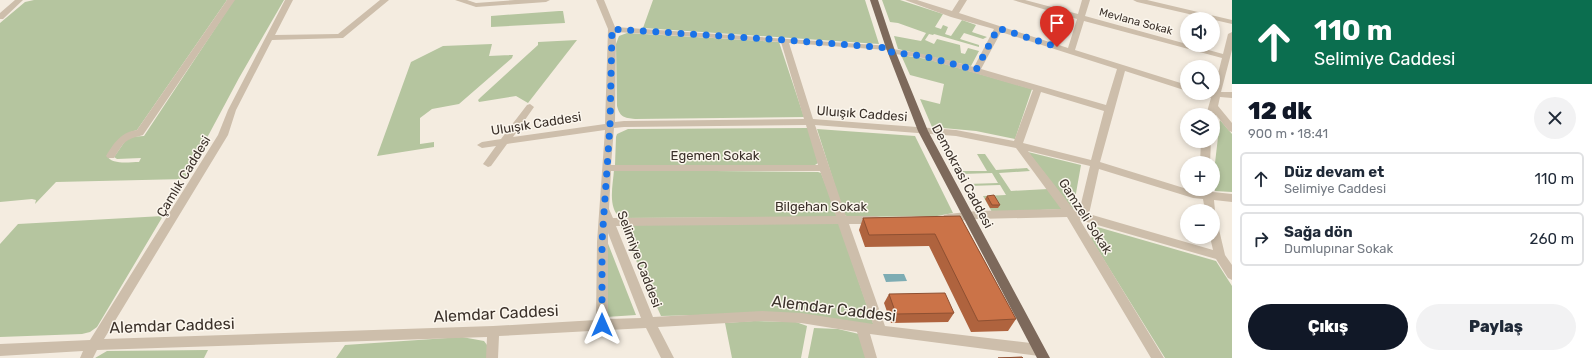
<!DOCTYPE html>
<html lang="tr">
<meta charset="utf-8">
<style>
:root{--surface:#fff;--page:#f2f2f3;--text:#1f2937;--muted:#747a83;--line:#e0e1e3;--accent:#111827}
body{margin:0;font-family:Rubik,sans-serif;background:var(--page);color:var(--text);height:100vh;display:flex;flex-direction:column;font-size:15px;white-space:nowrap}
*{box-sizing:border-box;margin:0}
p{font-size:13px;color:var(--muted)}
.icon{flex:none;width:22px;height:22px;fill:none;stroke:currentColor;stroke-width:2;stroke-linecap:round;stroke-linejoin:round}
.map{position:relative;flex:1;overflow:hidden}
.panel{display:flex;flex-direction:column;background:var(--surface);width:360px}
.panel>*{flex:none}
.top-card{background:#0b6e4f;color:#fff;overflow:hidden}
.buttons{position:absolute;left:1180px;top:12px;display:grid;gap:8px}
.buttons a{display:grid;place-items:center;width:40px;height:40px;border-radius:50%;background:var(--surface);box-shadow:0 2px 6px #0003;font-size:20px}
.pin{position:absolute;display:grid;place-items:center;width:34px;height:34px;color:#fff;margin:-41px -17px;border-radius:50% 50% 50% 0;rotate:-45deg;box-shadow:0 0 4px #0007}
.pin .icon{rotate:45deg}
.me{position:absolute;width:44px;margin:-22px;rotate:0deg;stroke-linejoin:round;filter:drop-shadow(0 0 3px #0008)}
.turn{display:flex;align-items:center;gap:14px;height:84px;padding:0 16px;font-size:18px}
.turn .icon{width:52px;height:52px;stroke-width:2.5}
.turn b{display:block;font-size:28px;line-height:34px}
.round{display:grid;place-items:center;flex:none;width:42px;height:42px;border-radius:21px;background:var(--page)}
.overview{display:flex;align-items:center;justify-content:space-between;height:68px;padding:0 16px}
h1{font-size:24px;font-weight:800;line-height:30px;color:var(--accent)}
.action{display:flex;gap:8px;margin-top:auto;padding:8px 16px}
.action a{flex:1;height:46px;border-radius:24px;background:var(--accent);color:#fff;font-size:16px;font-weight:800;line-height:46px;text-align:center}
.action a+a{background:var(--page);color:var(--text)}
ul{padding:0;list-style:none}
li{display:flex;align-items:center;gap:12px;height:54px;margin:0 8px 6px;padding:0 8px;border:2px solid var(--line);border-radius:6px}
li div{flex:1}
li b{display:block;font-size:15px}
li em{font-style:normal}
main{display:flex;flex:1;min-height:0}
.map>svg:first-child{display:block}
</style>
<main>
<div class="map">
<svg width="1232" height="358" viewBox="0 0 1232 358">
<rect width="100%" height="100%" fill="#f4ece0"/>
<path fill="#b5c59f" d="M34,0h193l-90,130c-15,4 -22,12 -30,26 5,9 22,6 32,6l2,-4 -24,1 -3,-2 14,-20 16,-1 90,-136h50l-45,78 -54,101 -129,3 -21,22 1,-4 -4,-1 -32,3v-179l25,-21z
M653,0h212l14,44 -236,-16z
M882,0h18l43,14 -8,13 6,2 2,-4 5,2 -3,7 6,2 11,-16 14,5 -4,7 15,5 -4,2 -19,-6 -4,6 19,6v2l-45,-13 -1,1 -4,-1 -4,6 9,4 3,-5 23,6 1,8 4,1 3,-6 11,3 -8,15 -73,-17 -4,-13 27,5 5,-8 -28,-10 -8,-1z
M559,11h4l2,12 -74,4v-11z
M627,33l152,9 25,75 -169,2c-11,-1 -15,-2 -18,-13l-1,-62 3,-8z
M577,40l-49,63 -12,-7 -37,6 -1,-2 3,-3 57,-52v-3z
M492,44l-3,12 21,-1h3l-1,3 -53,46 -27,5 -12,9v26l14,-2v5l-57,9 34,-94 32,-16z
M901,55l26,4 105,30 -17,50 -39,-8 -44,-4 -12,-28 20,5 4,-20 -34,-9z
M1220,120l12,14v58l-17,-1v-28z
M808,128l10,35 -3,2h-200l1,-28 1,-3 11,-5z
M817,129l98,7 38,77 -16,3 -89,1 -3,-2 -2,-4z
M1028,152l53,13 -8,45z
M977,154h8l11,16 31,-2 3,3 -31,2 12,18 37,-2 15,20 -71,3 -9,-16 23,-1 -6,-10 -32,1 -1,-2 31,-1 -6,-10 -31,1 -2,-3h28z
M614,170l204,2 3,1 17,44 -217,1c-14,-9 -8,-33 -7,-48z
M163,216l-66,111 -7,5 -8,2 -82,3v-93l18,-20z
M624,224h215l35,102 -99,-13 -114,3 -40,-89z
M1094,226l122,35 16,25v72h-67l-74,-119z
M607,241l29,74 -30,2z
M754,321l42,1 11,4 -6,32h-69l-7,-35z
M814,328l24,1 21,5 8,24h-59z
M462,337l22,4 3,4v13h-151l9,-13z
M208,350l-4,8h-109l12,-7z"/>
<path fill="#7dacb3" d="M883,274h21l3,7 -21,1z"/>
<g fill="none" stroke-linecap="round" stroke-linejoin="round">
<path fill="#cdbeab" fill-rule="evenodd" d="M15,0h8l-20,19h-3v-6z
M227,0h8l-92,135c-19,5 -18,6 -29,23h-6l-2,-2c8,-13 15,-24 31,-26z
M285,0h8l-18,35 63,-1 42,-34h9l-46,38 -71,2 -36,70 -8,25 -124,204 389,-13 103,-6 1,-78 8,-112 -98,14 -16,22 -3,1 -5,-3 13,-18 -14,2 -5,-3 5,-3 19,-3 26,-34 3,-1 4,3 -21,30 92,-13 3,-95 -12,-29h8l11,27 275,19h3v3l30,5 51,13 20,-38 -43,-12 -46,-17h12l35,11 7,-11h8l-8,13 109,35 9,-29 -64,-19h12l53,14 4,-14h8l-5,16 138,38 5,-20 4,-2v18l-11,42h11v6l-12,-1 -2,9 14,17v9l-3,-1 -13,-16 -3,2v-2h-7l5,-17 -11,-5h13l9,-35 -138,-37 -9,29 112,35v6l-62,-20 -25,91 87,27 15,2v-2h10l1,3 19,2v8l-18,-2 1,11 -2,3v-3h-8l-2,-12 -10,-1 -94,-29 -10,45 124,36 -3,-13h3v-17l4,1 8,34 7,10v15l-4,-2 -12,-19 -136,-39 84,138h-13l-84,-141 -90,2 -29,3 -4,-1 -1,-3 1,-3 4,-1 29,-3 84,-2 -45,-61 -60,-12 -141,-11 31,91h30l4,1 1,3 -1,3 -4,1h-27l36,102 154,18 4,2 2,4 -2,4 -4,2 -169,-22 7,24h-12l-8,-26 -56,-9 -39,-2 -104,6 16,31h-13l-15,-30 -147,8 -1,22h-12l1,-21 -390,13 -4,8h-13l3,-7 -83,5v-12l90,-4 128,-205 10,-25zM616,32l165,10 23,77 -180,2 -9,1zM1001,32l116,37 -11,36 -125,-36zM789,43l98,7 1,3 35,5 110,32 -19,51 -58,-11 -143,-11zM1041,92l63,19 -13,49 -68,-17zM806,125l12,40h-207l3,-37 10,-1zM1028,151l62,15 -11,46 -5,-2zM611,171h209l16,45 -223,2 -4,-9zM838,224l35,100 -72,-11 -39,-2 -109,6 -37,-91zM608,233l33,85 -33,1z
M455,0h12l9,3 39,-3h35l-4,2 -70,5z
M1133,0h14l85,20v4l-95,-22z
M1201,141h10l-1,22h-10z"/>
<path fill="#7d695b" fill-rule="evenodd" d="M870,0h8l16,48 34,83 122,227h-13l-119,-227 -32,-83z"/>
</g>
<path fill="#af633e" d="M987,196l13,9 -2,3h-8l-5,-9z
M960,216l56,103 -8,12 -37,1 -42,-86 -64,1 -6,-17 4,-12z
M889,294l65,19 -6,9 -57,1 -7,-20z"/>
<path fill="#cb7348" stroke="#8e5032" d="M994,195l6,10h-8l-5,-9z
M960,216l56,103 -38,2 -43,-87 -66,1 -6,-17z
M945,293l9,20 -58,1 -7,-20z
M1022,357l1,1h-25z"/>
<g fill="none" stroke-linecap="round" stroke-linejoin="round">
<path stroke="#1a73e8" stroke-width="7" stroke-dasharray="0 12.6" d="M602,325v-83l8,-117 2,-96 172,11 106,8 1,4 32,4 53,14 22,-42 59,19"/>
</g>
<g text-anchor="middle" stroke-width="3" stroke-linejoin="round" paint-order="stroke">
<g font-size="11" fill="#3b312a" stroke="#fbf6ed">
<text transform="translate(1136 21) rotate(15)" y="4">Mevlana Sokak</text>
</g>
<g font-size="13" fill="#3b312a" stroke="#fbf6ed">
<text transform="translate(862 113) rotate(4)" y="5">Uluışık Caddesi</text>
<text transform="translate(536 123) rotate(-9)" y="5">Uluışık Caddesi</text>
<text x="715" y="160">Egemen Sokak</text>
<text transform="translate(183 176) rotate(-59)" y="5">Çamlık Caddesi</text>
<text transform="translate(963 176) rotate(62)" y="5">Demokrasi Caddesi</text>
<text x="821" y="211">Bilgehan Sokak</text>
<text transform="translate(1086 216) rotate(57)" y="5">Gamzeli Sokak</text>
<text transform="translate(640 259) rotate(69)" y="5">Selimiye Caddesi</text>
</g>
<g font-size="16" fill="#3b312a" stroke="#fbf6ed">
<text transform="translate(834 308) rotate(7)" y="6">Alemdar Caddesi</text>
<text transform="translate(496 313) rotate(-3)" y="6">Alemdar Caddesi</text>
<text transform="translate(172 325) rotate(-2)" y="6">Alemdar Caddesi</text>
</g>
</g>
</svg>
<div class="buttons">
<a><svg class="icon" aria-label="sound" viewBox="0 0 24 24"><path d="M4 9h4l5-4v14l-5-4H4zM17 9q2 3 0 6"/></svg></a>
<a><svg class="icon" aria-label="search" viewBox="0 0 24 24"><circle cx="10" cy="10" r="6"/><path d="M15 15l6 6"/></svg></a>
<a><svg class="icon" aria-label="layers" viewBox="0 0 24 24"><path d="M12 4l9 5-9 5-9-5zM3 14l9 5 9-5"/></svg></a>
<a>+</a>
<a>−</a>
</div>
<div class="pin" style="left:1057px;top:47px;background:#d93025"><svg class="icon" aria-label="arrive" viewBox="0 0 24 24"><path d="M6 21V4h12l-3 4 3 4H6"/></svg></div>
<svg class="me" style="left:602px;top:325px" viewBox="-20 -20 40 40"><path d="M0-17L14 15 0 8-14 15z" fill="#1a73e8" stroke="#fff" stroke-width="4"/></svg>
</div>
<section class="panel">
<div class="top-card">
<div class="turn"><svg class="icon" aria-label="ahead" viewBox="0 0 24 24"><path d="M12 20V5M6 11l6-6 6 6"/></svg><div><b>110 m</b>Selimiye Caddesi</div></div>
</div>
<div class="overview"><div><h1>12 dk</h1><p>900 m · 18:41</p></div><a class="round"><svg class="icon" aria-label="close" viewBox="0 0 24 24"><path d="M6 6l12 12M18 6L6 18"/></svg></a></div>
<ul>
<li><svg class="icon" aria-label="ahead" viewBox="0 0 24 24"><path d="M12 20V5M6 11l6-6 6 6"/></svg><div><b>Düz devam et</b><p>Selimiye Caddesi</p></div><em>110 m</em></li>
<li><svg class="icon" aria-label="right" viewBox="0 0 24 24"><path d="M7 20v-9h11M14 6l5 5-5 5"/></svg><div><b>Sağa dön</b><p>Dumlupınar Sokak</p></div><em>260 m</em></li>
</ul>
<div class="action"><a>Çıkış</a><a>Paylaş</a></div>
</section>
</main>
